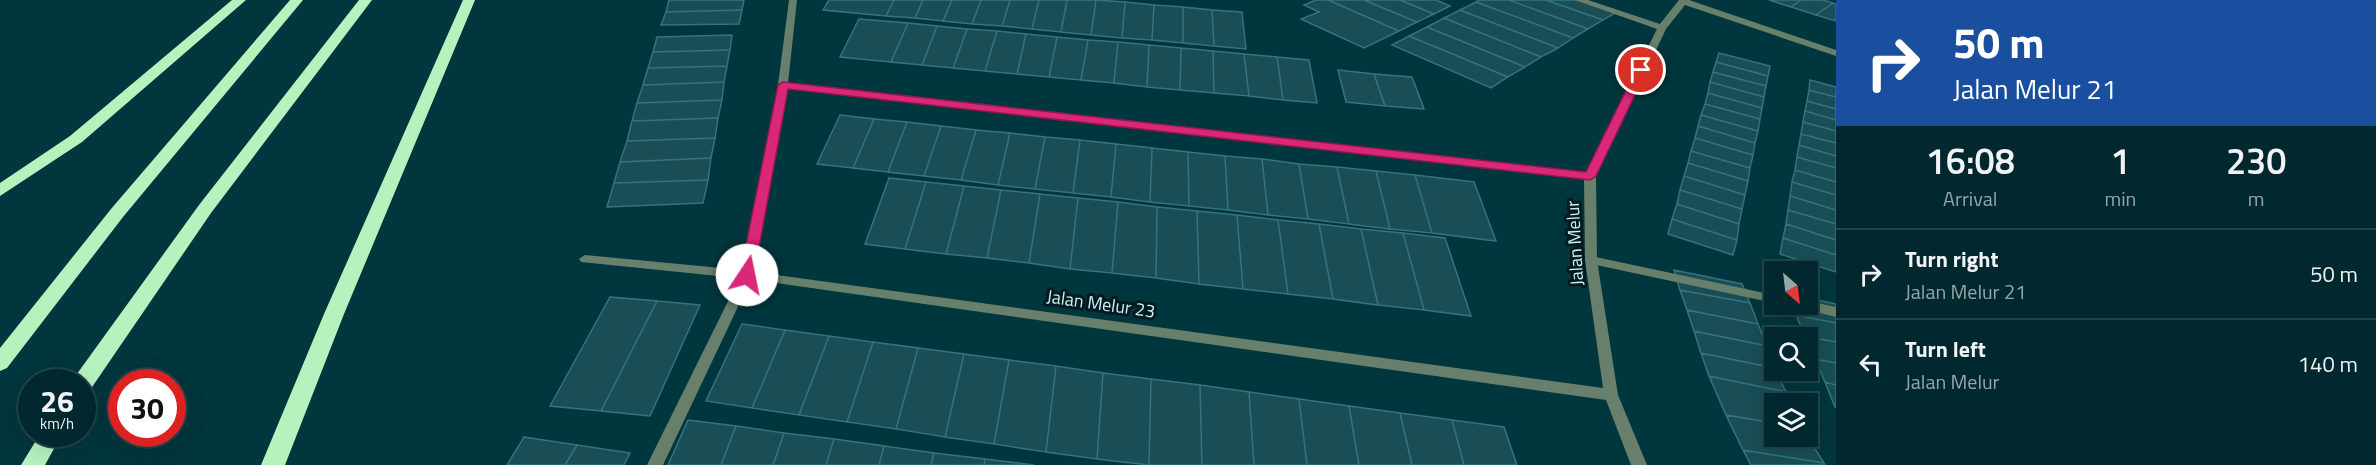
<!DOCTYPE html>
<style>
:root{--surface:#00282e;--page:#0a3036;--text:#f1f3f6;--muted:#95a6aa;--line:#22444a}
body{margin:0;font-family:"Titillium Web",sans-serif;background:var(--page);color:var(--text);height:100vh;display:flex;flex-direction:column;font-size:22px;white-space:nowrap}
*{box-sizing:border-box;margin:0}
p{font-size:20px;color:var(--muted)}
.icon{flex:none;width:33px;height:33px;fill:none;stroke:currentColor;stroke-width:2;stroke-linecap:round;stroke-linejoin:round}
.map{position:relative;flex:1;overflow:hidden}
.side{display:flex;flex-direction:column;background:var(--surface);width:540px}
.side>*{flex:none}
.top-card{background:#1a4fa0;color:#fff;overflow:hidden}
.needle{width:39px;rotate:152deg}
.tools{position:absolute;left:1764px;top:261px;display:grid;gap:12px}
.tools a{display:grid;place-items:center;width:54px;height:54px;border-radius:0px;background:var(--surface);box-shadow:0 6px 24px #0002,0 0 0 2px var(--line);font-size:30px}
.speed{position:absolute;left:18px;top:369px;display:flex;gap:12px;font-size:30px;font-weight:700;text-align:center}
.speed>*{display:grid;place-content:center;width:78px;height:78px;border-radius:50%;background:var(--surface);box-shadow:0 6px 24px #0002,0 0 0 2px var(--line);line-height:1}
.speed small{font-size:15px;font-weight:400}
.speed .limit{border:9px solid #d22;background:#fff;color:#111}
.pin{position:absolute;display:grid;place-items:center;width:51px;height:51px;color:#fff;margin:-26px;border:3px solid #fff;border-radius:50%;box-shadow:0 2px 6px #0007}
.me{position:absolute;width:66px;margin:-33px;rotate:11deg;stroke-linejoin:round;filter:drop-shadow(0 0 4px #0008)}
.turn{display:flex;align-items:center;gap:21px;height:126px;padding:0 18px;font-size:27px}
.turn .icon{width:78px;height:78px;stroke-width:2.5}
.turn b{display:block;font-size:42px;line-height:51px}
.eta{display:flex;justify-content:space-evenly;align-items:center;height:102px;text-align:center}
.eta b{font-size:36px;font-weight:600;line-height:42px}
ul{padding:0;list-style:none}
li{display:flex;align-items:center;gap:18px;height:90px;padding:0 18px;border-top:2px solid var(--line)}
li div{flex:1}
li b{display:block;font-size:22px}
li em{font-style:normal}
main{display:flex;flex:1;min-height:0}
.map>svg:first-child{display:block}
</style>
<main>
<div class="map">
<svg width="1836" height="465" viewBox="0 0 1836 465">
<rect width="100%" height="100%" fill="#00363d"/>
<path fill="#194e56" stroke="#33747e" stroke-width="1.5" d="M669,0h75l-2,10 -76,2z
M829,0h65l-8,16 -63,-6z
M894,0h29l-8,18 -29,-2z
M923,0h29l-9,21 -28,-3z
M952,0h29l-9,24 -29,-3z
M981,0h29l-8,26 -30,-2z
M1010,0h29l-7,29 -30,-3z
M1039,0h28l-6,32 -29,-3z
M1067,0h29l-5,35 -30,-3z
M1096,0l29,2 -3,36 -31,-3z
M1316,0h12l71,31 -35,17 -63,-29 18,-7 -15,-7z
M1328,0h36l53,22 -18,9z
M1364,0h36l34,14 -17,8z
M1400,0h36l14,6 -16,8z
M1479,0h30l79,29 -15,9 -97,-36z
M1509,0h37l57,20 -15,9z
M1546,0h37l34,12 -14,8z
M1769,0h32l-10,7z
M1801,0h22l10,3 -17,12 -25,-8z
M1125,2l29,3 -2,35 -30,-2z
M1476,2l97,36 -15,10 -98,-38z
M1833,3l3,1v17l-20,-6z
M1154,5l29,2v36l-31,-3z
M1183,7l29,3 2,36 -31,-3z
M742,10l-3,14 -78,1 5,-13z
M1212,10l30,2 4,37 -32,-3z
M1460,10l98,38 -17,9 -97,-39z
M1444,18l97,39 -16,10 -98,-40z
M859,19l49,4 -17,39 -51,-5z
M908,23l29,3 -15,39 -31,-3z
M937,26l30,3 -14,39 -31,-3z
M1427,27l98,40 -17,10 -99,-41z
M967,29l30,2 -12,40 -32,-3z
M997,31l29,3 -9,40 -32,-3z
M1026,34l31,3 -8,40 -32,-3z
M732,35l-2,15 -77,2 4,-15z
M1409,36l99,41 -17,11 -99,-43z
M1057,37l31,3 -7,40 -32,-3z
M1088,40l30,2 -4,41 -33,-3z
M1118,42l31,3 -2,42 -33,-4z
M1149,45l32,3 -1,42 -33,-3z
M1181,48l32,3 1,42 -34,-3z
M730,50l-3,16 -79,2 5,-16z
M1213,51l31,3 5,42 -35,-3z
M1719,53l51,13 -2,10 -52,-14z
M1244,54l33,3 6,43 -34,-4z
M1277,57l32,3 8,43 -34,-3z
M1716,62l52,14 -2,10 -53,-14z
M727,66l-3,16 -81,3 5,-17z
M1338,70l36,4 11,32 -39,-4z
M1713,72l53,14 -2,11 -54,-15z
M1374,74l38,3 12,32 -39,-3z
M1810,80l26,7v10l-27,-7z
M724,82l-2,18 -85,3 6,-18z
M1710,82l54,15 -2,11 -54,-15z
M1809,90l27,7v12l-29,-8z
M1708,93l54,15 -2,11 -55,-15z
M722,100l-4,18 -86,3 5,-18z
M1807,101l29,8v11l-31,-9z
M1705,104l55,15 -2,12 -57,-16z
M1805,111l31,9v11l-33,-9z
M840,115l34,4 -21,49 -36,-4z
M1701,115l57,16 -3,12 -57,-17z
M718,118l-3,20 -88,3 5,-20z
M874,119l33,3 -19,50 -35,-4z
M907,122l34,4 -17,50 -36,-4z
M1803,122l33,9v12l-35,-9z
M941,126l35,4 -15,50 -37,-4z
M1698,126l57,17 -2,12 -58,-17z
M976,130l34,3 -12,52 -37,-5z
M1010,133l35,4 -10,52 -37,-4z
M1801,134l35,9v13l-37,-11z
M1045,137l35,3 -7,53 -38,-4z
M715,138l-4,20 -91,4 7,-21z
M1695,138l58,17 -3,13 -59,-17z
M1080,140l36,4 -5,53 -38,-4z
M1116,144l36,4 -2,54 -39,-5z
M1799,145l37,11v12l-39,-11z
M1152,148l36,4 1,54 -39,-4z
M1691,151l59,17 -2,13 -60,-18z
M1188,152l37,4 3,54 -39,-4z
M1225,156l37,3 6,56 -40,-5z
M1797,157l39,11v14l-41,-12z
M711,158l-3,22 -94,3 6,-21z
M1262,159l37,5 9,55 -40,-4z
M1688,163l60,18 -3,14 -61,-19z
M1299,164l38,3 12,57 -41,-5z
M1337,167l39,4 14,58 -41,-5z
M1795,170l41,12v13l-44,-13z
M1376,171l39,4 17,58 -42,-4z
M1415,175l59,7 22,59 -64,-8z
M1684,176l61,19 -3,14 -62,-19z
M889,178l37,4 -21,67 -40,-5z
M708,180l-5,23 -96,4 7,-24z
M926,182l38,4 -18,68 -41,-5z
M1792,182l44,13v15l-46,-14z
M964,186l37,4 -14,68 -41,-4z
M1001,190l39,4 -11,69 -42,-5z
M1680,190l62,19 -3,15 -62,-20z
M1040,194l38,4 -8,71 -41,-6z
M1790,196l46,14v14l-48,-14z
M1078,198l40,4 -6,71 -42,-4z
M1118,202l39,5 -1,71 -44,-5z
M1677,204l62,20 -2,16 -65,-21z
M1157,207l40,4 2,73 -43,-6z
M1788,210l48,14v16l-50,-16z
M1197,211l40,4 6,74 -44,-5z
M1237,215l41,5 10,74 -45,-5z
M1672,219l65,21 -4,15 -65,-21z
M1278,220l41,4 14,75 -45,-5z
M1319,224l42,5 17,76 -45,-6z
M1786,224l50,16v15l-53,-17z
M1361,229l42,4 21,77 -46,-5z
M1403,233l42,5 26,78 -47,-6z
M1783,238l53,17v17l-56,-18z
M1674,270l68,14 8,19 -70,-13z
M1680,290l70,13 8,21 -71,-14z
M610,297l47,4 -56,110 -51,-5z
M1808,298l28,6v19l-40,-8 -5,-11h17z
M657,301l43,4 -50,111 -49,-5z
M1687,310l71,14 9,22 -73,-15z
M1796,315l40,8v19l-31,-6z
M742,324l43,6 -33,78 -46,-7z
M785,330l44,6 -30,79 -47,-7z
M1694,331l73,15 7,22 -73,-15z
M829,336l44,6 -26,80 -48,-7z
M1805,336l31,6v21l-21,-4z
M873,342l45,6 -22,81 -49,-7z
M918,348l46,6 -19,83 -49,-8z
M1701,353l73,15 12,24 -77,-16z
M964,354l45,6 -15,84 -49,-7z
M1815,359l21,4v22l-11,-3z
M1009,360l47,6 -10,86 -52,-8z
M1056,366l47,7 -6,86 -51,-7z
M1103,373l48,6 -2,86 -52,-6z
M1709,376l77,16 5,12h-17v19l-48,-8z
M1151,379l49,6 2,80h-53z
M1825,382l11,3v22h-1z
M1200,385l49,7 5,73h-52z
M1249,392l50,7 8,66h-53z
M1299,399l50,7 10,59h-52z
M1349,406l51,7 12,52h-53z
M1400,413l52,7 12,45h-52z
M1726,415l48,8v13h33l17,27 -81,-13z
M688,420l48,6 -15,39h-53z
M1452,420l52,7 13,38h-53z
M736,426l48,7 -11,32h-52z
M784,433l50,6 -8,26h-53z
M524,437l53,8 -12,20h-58z
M834,439l50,7 -5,19h-53z
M577,445l53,8 -6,12h-59z
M884,446l50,7 -3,12h-52z
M1743,450l81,13 1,2h-74z
M934,453l51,6 -1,6h-53z
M985,459l49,6h-50z"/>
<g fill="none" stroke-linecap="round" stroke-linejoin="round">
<path fill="#68806b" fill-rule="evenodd" d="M1591,256l183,39v8l-187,-40 -2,-3z
M747,271l6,4 -90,190h-16l94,-190z
M1808,301l28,6v10l-40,-10 -1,-3h13z"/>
<path fill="#68806b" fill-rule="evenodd" d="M789,0h8l-9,83 798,89 71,-143 -82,-29h13l72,24 19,-24h10l147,50v6l-151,-51 -19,24 -70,147 1,84 21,135 29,70h-16l-25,-65 -859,-121 -166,-17 -2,-3 6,-4 157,15 36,-185zM787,88l797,91 1,81 18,128 -849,-116z"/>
<path fill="#b6f2be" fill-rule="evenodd" d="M232,0h14l-164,142 -82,54v-13l70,-47z
M290,0h13l-180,217 -116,151 -7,3v-23l111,-139z
M359,0h13l-161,213 -121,177 -8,2v-10h-10l2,-4 125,-173z
M463,0h12l-131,314 -59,151h-24l63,-151z
M40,434h22l-17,31h-24z"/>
</g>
<path fill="#db2777" stroke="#8e194d" stroke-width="1.5" d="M1637,68l10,2 -51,106 -6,4 -802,-91 -34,186 -7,5 -7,-5 38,-190 5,-3 803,90z"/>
<g text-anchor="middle" stroke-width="6" stroke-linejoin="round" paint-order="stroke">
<g font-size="18" fill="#cfeff4" stroke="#011b1f">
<text transform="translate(1575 243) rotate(-93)" y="6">Jalan Melur</text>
<text transform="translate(1101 304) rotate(8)" y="6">Jalan Melur 23</text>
</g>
</g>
</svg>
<div class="tools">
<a><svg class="needle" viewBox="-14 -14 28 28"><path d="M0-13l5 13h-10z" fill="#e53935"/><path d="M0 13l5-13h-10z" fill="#95a6aa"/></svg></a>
<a><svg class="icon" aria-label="search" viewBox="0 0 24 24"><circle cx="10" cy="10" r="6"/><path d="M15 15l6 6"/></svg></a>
<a><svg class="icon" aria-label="layers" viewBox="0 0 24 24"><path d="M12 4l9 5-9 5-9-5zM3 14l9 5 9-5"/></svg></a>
</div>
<div class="speed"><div>26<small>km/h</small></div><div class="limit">30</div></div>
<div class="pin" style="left:1641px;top:70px;background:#d93025"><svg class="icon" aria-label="arrive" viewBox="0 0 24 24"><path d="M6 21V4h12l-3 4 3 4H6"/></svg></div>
<svg class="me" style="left:747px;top:275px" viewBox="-20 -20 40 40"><circle r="19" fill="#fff"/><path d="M0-13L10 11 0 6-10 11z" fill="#db2777"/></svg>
</div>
<section class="side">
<div class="top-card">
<div class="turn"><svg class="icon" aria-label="right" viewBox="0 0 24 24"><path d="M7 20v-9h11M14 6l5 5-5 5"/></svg><div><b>50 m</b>Jalan Melur 21</div></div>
</div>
<div class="eta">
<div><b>16:08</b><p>Arrival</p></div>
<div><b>1</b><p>min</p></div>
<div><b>230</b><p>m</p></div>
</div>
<ul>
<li><svg class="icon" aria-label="right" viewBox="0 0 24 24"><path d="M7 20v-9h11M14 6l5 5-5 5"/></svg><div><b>Turn right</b><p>Jalan Melur 21</p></div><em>50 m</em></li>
<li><svg class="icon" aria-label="left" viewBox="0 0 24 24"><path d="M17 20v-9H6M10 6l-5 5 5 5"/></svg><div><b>Turn left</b><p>Jalan Melur</p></div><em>140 m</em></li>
</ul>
</section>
</main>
